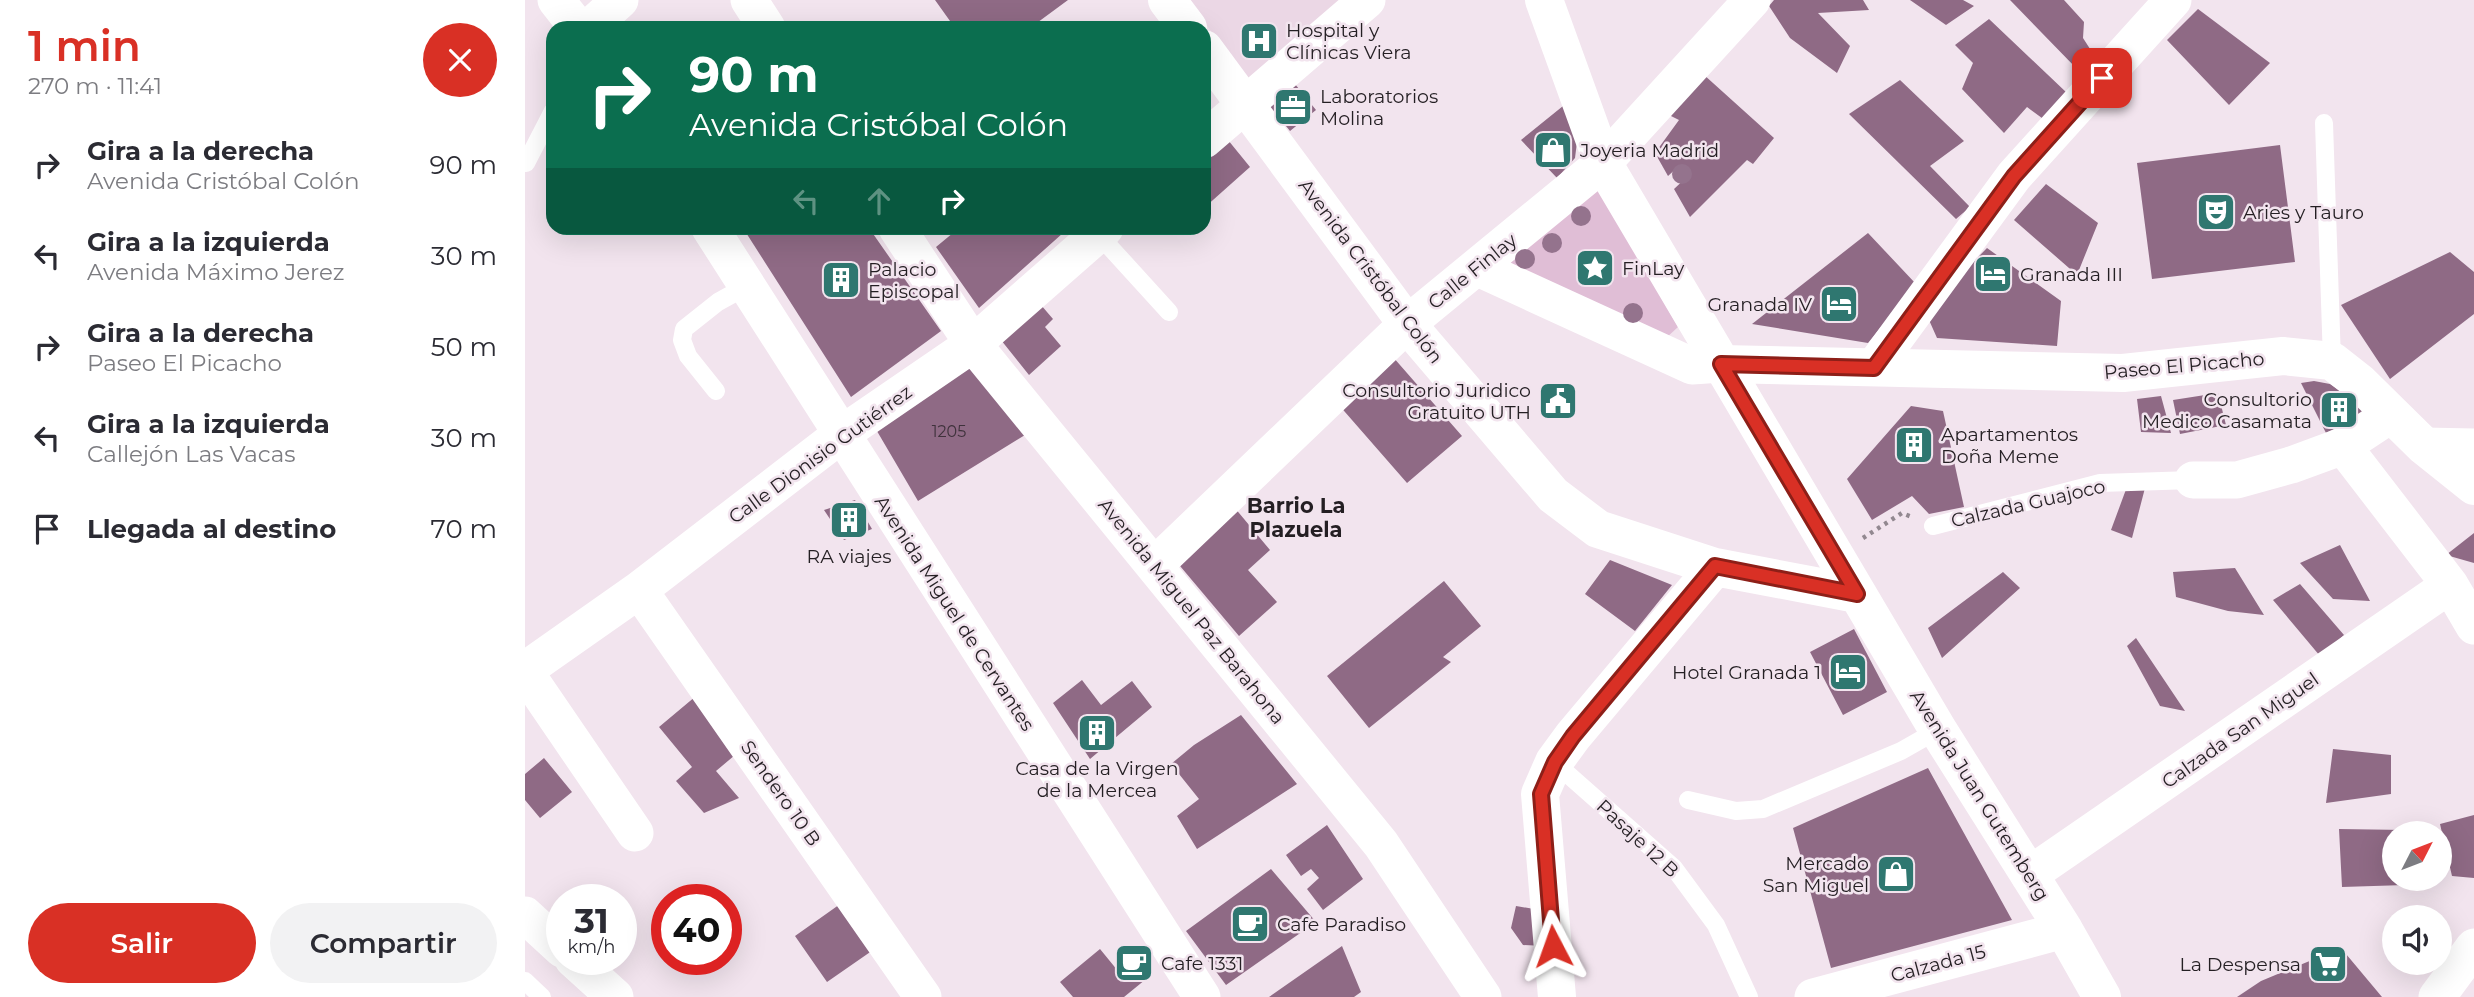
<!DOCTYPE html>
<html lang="es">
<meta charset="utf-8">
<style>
:root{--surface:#fff;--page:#f2f2f3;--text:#2b2b33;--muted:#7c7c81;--accent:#d93025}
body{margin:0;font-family:Montserrat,sans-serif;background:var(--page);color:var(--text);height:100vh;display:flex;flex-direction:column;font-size:26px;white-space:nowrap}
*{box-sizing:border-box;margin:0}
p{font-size:23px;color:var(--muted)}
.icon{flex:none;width:38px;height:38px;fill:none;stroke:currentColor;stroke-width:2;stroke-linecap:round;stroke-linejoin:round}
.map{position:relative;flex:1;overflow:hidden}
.details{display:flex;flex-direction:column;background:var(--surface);width:525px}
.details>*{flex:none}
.hud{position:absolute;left:21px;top:21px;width:665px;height:214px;border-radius:21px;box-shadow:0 7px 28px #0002;background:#0b6e4f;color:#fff;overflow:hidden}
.needle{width:46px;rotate:48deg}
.fabs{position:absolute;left:1857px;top:821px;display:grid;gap:14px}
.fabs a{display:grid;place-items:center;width:70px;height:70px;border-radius:50%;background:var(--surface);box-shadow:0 7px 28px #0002;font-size:35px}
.speed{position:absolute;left:21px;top:884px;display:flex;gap:14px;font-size:35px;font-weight:700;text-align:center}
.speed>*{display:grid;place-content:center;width:91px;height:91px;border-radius:50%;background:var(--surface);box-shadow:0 7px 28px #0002;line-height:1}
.speed small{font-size:18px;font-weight:400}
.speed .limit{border:10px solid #d22;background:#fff;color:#111}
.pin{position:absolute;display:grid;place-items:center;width:60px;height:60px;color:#fff;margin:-30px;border-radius:14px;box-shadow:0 4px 10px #0006}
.me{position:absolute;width:77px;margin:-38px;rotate:356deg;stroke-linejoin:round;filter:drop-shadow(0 0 5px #0008)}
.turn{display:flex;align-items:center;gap:24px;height:147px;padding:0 28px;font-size:32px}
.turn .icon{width:91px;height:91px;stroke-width:2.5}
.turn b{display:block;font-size:49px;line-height:60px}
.lanes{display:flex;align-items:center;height:66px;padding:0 28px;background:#0003;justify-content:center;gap:35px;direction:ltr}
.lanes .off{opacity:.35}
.round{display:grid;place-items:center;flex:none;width:74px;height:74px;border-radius:37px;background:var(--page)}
.summary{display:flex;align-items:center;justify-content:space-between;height:119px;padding:0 28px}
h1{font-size:42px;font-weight:600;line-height:52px;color:var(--accent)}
.button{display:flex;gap:14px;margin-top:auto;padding:14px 28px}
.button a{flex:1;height:80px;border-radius:42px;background:var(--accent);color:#fff;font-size:28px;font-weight:600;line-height:80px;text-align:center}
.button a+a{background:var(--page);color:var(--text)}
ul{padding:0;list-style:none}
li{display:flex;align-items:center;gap:21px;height:91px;padding:0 28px}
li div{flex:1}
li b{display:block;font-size:26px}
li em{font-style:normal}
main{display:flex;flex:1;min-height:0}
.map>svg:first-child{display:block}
</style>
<main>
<section class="details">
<div class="summary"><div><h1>1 min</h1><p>270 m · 11:41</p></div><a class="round" style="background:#d93025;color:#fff"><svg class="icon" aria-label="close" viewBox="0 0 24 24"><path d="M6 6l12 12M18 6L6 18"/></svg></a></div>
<ul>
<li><svg class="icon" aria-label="right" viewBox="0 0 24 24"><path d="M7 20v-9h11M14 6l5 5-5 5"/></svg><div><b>Gira a la derecha</b><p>Avenida Cristóbal Colón</p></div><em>90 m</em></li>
<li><svg class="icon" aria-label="left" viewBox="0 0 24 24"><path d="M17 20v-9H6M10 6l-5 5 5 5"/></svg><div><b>Gira a la izquierda</b><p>Avenida Máximo Jerez</p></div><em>30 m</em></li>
<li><svg class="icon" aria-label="right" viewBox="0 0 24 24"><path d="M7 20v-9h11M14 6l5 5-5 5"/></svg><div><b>Gira a la derecha</b><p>Paseo El Picacho</p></div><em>50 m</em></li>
<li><svg class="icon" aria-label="left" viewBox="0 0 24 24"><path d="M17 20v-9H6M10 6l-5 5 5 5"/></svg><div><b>Gira a la izquierda</b><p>Callejón Las Vacas</p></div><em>30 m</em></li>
<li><svg class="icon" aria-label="arrive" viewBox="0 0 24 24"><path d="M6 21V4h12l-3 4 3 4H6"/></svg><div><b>Llegada al destino</b></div><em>70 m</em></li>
</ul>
<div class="button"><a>Salir</a><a>Compartir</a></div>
</section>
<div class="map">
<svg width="1949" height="997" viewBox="0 0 1949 997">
<rect width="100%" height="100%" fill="#f2e4ee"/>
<path fill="#ebd7e5" d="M663,0h162l-101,83z"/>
<path fill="#e0bed6" d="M1072,185l81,142 -13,12 -163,-75z"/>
<path fill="#8f6a85" d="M410,0h133l-38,28h-75z
M1249,0h89l6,10 -51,3 32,33 -13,27 -47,-35 -21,-32z
M1385,0h53l11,6 -28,19z
M1485,0h54l20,22 -1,16 9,14 -15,17z
M1673,9l72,54 -41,42 -62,-65z
M1464,19l78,74 -21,28 -19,-14 -23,26 -42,-44 11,-26 -18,-18z
M1178,74l71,64 -21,26 -6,-4 -57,57 -16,-28 15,-14 -9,-10 -12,11 -13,-23 24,-33 -10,-5z
M1375,80l64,61 -34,25 40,41 -14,12 -107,-105z
M770,84l21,26 -26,21 -21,-26z
M1038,106l14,36 -2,16 -18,20 -36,-38z
M703,140l22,27 -46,41v-62z
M1755,145l15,117 -143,17 -15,-116z
M1521,184l52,39 -21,52 -63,-55z
M218,228h126l72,103 -90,66z
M434,228h99l5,5 -84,75 -43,-61z
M1343,233l48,51 -48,59 -116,-19z
M1462,248l74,53 -4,45 -120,-8 -12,-27z
M1925,252l24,20v42l-84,65 -49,-74z
M516,305l12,14 -8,8 16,19 -32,29 -28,-35z
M868,357l69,79 -55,47 -69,-79z
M445,364l55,71 -107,66 -44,-75z
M1789,381l16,3 32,22 4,7 -40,20 -25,-50z
M1693,393l8,32 -46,9 -7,-34z
M1636,396l10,37 -30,-1 -4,-33z
M1386,406l32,5 21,96 -35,7 -17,-18 -40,24 -25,-41z
M1603,484l17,4 -13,50 -21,-8z
M330,500l17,29 -28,11 -20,-30z
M709,507l36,43 -22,20 29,32 -38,34 -64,-76z
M1949,533v30l-28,-8z
M1815,545l30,56 -37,-2 -33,-36z
M1085,560l62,25 -37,46 -50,-37z
M1710,568l29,47 -36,-4 -52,-14 -3,-25z
M1478,572l17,16 -78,70 -14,-30z
M919,581l37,45 -38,31 8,5 -82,66 -42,-52z
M1775,584l44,51 -24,21 -47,-56z
M1329,629l33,63 -44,23 -33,-63z
M1611,638l49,73 -25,-5 -33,-60z
M557,680l19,25 31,-24 20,26 -62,52 -37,-56z
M171,696l45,54 -25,21 23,27 -35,15 -28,-32 16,-14 -33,-40z
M716,715l56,69 -100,65 -20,-33 22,-17 -28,-35 23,-19z
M1808,749l58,6v39l-65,9z
M19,758l28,34 -32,26 -15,-18v-26z
M1403,768l84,152 -181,48 -38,-140z
M1949,815v63l-22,-2 -12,-52z
M802,825l36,54 -40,31 -16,-21 12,-11 -8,-9 -10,7 -15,-21z
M1814,829l66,1v3h-11v45h11v7l-63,2z
M746,869l45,53 -90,63 -40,-54z
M318,902l33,46 -49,34 -32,-46z
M991,906l24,4 5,36 -22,-1 -12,-17z
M817,946l19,46 -7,5h-85z
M1816,948l41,49h-145l24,-16z
M575,949l18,22 18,-15 15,19 -27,22h-51l-13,-15z"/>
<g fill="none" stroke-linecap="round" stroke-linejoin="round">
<path stroke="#928890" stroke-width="4.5" stroke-dasharray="3.5 5" stroke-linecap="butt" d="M1338,538l39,-25 10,4"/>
<path stroke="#fff" stroke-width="18" d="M1799,123l8,238
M1,163l27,-52
M573,234l71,78
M191,391l-28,-35 -6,-16 2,-11 34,-27 29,-16
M1408,526l167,-43 93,-3
M1029,762l120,106 42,57 33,72
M1163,800l48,11 27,-2 138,-58 37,-21
M0,981l17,16"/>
<path stroke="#fff" stroke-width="37" d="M31,0l22,28
M224,0l18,28
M64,28l31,-28
M679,140l163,-140
M185,228l492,769
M372,228l76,116 408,500 102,153
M953,268l214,98 29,-2
M1349,367l140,-191 159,-176
M1818,446l107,139 24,41
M1899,446l50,1
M1668,480h44l54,-15 52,-19 47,-31
M630,565l252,-241 196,-161 149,-163
M114,590l284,407
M0,670l114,-80 204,-157 130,-89 132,-116
M0,672l110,161
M1504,875l421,-290
M0,915l37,34
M48,959l42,38
M1288,997l251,-67
M1912,997l37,-50"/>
<path stroke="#fff" stroke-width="38" d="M642,0l21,28
M1019,0l59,163 335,567 126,200 38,67
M679,49l203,275 146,171 45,34 117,38 142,27
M1196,364l402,9 160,-17 49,5 28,22 64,63 50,40
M1032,997l-17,-203 14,-32 19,-26 142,-169"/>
</g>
<g fill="#94738d">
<circle cx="1157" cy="174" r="10"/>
<circle cx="1056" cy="216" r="10"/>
<circle cx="1027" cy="243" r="10"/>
<circle cx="1000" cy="259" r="10"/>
<circle cx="1108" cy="313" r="10"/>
</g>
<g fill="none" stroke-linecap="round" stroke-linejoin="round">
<g stroke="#8d1f18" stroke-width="18">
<path id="route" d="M1028,946l-12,-152 14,-32 18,-26 142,-170 142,28 -136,-230 153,4 140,-192 88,-98"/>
</g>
<use href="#route" stroke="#d93025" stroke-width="12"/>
</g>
<defs>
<g id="hospital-square" transform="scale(2.0125)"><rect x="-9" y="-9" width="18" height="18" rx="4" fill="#2f7770" stroke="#f2e4ee"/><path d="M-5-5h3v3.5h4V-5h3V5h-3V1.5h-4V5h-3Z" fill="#fff"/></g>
<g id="office-square" transform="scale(2.0125)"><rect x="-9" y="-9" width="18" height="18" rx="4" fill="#2f7770" stroke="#f2e4ee"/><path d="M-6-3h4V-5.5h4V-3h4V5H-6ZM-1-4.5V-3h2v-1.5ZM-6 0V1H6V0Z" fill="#fff"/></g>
<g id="shop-square" transform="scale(2.0125)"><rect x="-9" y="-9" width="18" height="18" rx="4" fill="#2f7770" stroke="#f2e4ee"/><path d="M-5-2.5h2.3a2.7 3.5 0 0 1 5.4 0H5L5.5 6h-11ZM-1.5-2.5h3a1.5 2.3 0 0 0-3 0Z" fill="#fff"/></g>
<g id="theatre-square" transform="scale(2.0125)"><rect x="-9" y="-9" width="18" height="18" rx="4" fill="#2f7770" stroke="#f2e4ee"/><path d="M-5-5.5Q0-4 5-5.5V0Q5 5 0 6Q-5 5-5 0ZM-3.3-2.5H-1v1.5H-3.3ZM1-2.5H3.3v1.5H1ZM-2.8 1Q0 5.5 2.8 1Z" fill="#fff"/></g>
<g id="sight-square" transform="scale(2.0125)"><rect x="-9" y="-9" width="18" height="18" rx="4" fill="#2f7770" stroke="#f2e4ee"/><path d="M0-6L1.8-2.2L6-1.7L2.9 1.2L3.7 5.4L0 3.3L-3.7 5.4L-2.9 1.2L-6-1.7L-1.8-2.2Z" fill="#fff"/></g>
<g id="hotel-square" transform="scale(2.0125)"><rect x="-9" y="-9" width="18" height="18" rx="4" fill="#2f7770" stroke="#f2e4ee"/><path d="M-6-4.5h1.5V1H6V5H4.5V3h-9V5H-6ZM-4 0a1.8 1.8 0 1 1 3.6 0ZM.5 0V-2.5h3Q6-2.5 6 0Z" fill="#fff"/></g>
<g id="building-square" transform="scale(2.0125)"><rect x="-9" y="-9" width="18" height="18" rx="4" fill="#2f7770" stroke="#f2e4ee"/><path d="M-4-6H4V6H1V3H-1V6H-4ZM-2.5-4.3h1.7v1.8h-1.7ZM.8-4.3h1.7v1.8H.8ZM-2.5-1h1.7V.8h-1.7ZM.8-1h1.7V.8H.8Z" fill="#fff"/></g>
<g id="civic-square" transform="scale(2.0125)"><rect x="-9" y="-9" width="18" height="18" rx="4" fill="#2f7770" stroke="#f2e4ee"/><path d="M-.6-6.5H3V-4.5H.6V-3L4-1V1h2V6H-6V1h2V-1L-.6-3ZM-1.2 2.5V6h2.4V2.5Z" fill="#fff"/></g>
<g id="cafe-square" transform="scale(2.0125)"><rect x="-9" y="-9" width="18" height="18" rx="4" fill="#2f7770" stroke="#f2e4ee"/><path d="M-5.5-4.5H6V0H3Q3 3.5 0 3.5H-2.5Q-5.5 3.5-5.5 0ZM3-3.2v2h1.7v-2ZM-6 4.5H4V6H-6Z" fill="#fff"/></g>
<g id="supermarket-square" transform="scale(2.0125)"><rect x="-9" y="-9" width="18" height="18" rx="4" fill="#2f7770" stroke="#f2e4ee"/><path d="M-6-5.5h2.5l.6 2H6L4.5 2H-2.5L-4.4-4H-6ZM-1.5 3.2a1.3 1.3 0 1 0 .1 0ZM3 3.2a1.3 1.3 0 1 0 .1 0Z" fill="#fff"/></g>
</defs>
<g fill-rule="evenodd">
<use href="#hospital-square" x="734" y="41"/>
<use href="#office-square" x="768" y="107"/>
<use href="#shop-square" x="1028" y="150"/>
<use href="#theatre-square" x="1691" y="212"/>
<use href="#sight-square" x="1070" y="268"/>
<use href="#hotel-square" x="1468" y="274"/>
<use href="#building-square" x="316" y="280"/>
<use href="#hotel-square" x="1314" y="304"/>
<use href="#civic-square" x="1033" y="401"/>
<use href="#building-square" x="1814" y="410"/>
<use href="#building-square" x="1389" y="445"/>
<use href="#building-square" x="324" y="520"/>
<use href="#hotel-square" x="1323" y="672"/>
<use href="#building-square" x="572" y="733"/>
<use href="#shop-square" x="1371" y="874"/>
<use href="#cafe-square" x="725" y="924"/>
<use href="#cafe-square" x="609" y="963"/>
<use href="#supermarket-square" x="1803" y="964"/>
</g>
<g text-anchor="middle" stroke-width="5" stroke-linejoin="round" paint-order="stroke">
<g font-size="16" fill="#3f323c">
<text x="424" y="437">1205</text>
</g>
<g font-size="19" fill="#241f23" stroke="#f2e4ee" text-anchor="start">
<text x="761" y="37">Hospital y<tspan x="761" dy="22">Clínicas Viera</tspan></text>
<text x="795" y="103">Laboratorios<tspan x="795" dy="22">Molina</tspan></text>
<text x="1055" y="157">Joyeria Madrid</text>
<text x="1718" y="219">Aries y Tauro</text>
<text x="1097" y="275">FinLay</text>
<text x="343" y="276">Palacio<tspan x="343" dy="22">Episcopal</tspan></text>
<text x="1495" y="281">Granada III</text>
<text x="1287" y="311" text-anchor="end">Granada IV</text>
<text x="1006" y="397" text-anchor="end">Consultorio Juridico<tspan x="1006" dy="22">Gratuito UTH</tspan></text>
<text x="1787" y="406" text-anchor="end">Consultorio<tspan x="1787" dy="22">Medico Casamata</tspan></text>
<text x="1416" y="441">Apartamentos<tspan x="1416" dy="22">Doña Meme</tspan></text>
<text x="324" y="563" text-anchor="middle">RA viajes</text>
<text x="1296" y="679" text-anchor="end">Hotel Granada 1</text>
<text x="572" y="775" text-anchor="middle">Casa de la Virgen<tspan x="572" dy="22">de la Mercea</tspan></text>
<text x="1344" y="870" text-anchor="end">Mercado<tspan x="1344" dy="22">San Miguel</tspan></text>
<text x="752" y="931">Cafe Paradiso</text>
<text x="636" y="970">Cafe 1331</text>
<text x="1776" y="971" text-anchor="end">La Despensa</text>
</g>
<g font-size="19" fill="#241f23" stroke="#f2e4ee">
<text transform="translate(846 271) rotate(53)" y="7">Avenida Cristóbal Colón</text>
<text transform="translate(947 271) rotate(-39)" y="7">Calle Finlay</text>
<text transform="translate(1659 365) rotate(-5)" y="7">Paseo El Picacho</text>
<text transform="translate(295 454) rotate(-36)" y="7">Calle Dionisio Gutiérrez</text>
<text transform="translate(1503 503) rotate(-13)" y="7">Calzada Guajoco</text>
<text transform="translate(667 611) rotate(51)" y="7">Avenida Miguel Paz Barahona</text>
<text transform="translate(430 613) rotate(57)" y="7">Avenida Miguel de Cervantes</text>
<text transform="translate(1715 730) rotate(-35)" y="7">Calzada San Miguel</text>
<text transform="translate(256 793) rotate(55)" y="7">Sendero 10 B</text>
<text transform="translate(1455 795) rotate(58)" y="7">Avenida Juan Gutemberg</text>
<text transform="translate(1113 838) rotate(43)" y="7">Pasaje 12 B</text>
<text transform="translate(1413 963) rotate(-15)" y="7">Calzada 15</text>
</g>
<g font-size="21" font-weight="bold" fill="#241f23" stroke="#f2e4ee">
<text x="771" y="513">Barrio La<tspan x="771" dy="24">Plazuela</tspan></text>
</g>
</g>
</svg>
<div class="fabs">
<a><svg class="needle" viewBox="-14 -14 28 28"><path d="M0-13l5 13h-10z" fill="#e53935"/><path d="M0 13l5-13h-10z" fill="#7c7c81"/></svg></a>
<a><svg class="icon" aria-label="sound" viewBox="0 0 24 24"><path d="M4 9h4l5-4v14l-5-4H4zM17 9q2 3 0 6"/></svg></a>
</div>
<div class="speed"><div>31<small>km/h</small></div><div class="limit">40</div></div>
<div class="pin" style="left:1577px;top:78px;background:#d93025"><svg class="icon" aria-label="arrive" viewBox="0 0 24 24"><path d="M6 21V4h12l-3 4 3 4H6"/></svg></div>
<svg class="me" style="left:1028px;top:946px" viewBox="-20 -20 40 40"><path d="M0-17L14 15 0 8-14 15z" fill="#d93025" stroke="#fff" stroke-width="4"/></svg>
<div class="hud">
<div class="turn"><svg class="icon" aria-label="right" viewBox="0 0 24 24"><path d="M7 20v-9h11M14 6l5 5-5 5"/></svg><div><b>90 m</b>Avenida Cristóbal Colón</div></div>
<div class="lanes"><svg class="icon off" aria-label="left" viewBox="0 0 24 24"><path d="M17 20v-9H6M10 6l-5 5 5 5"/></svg><svg class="icon off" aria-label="ahead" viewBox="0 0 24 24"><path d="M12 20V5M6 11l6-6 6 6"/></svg><svg class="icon" aria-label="right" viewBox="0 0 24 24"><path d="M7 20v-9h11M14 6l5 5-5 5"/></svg></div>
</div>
</div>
</main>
